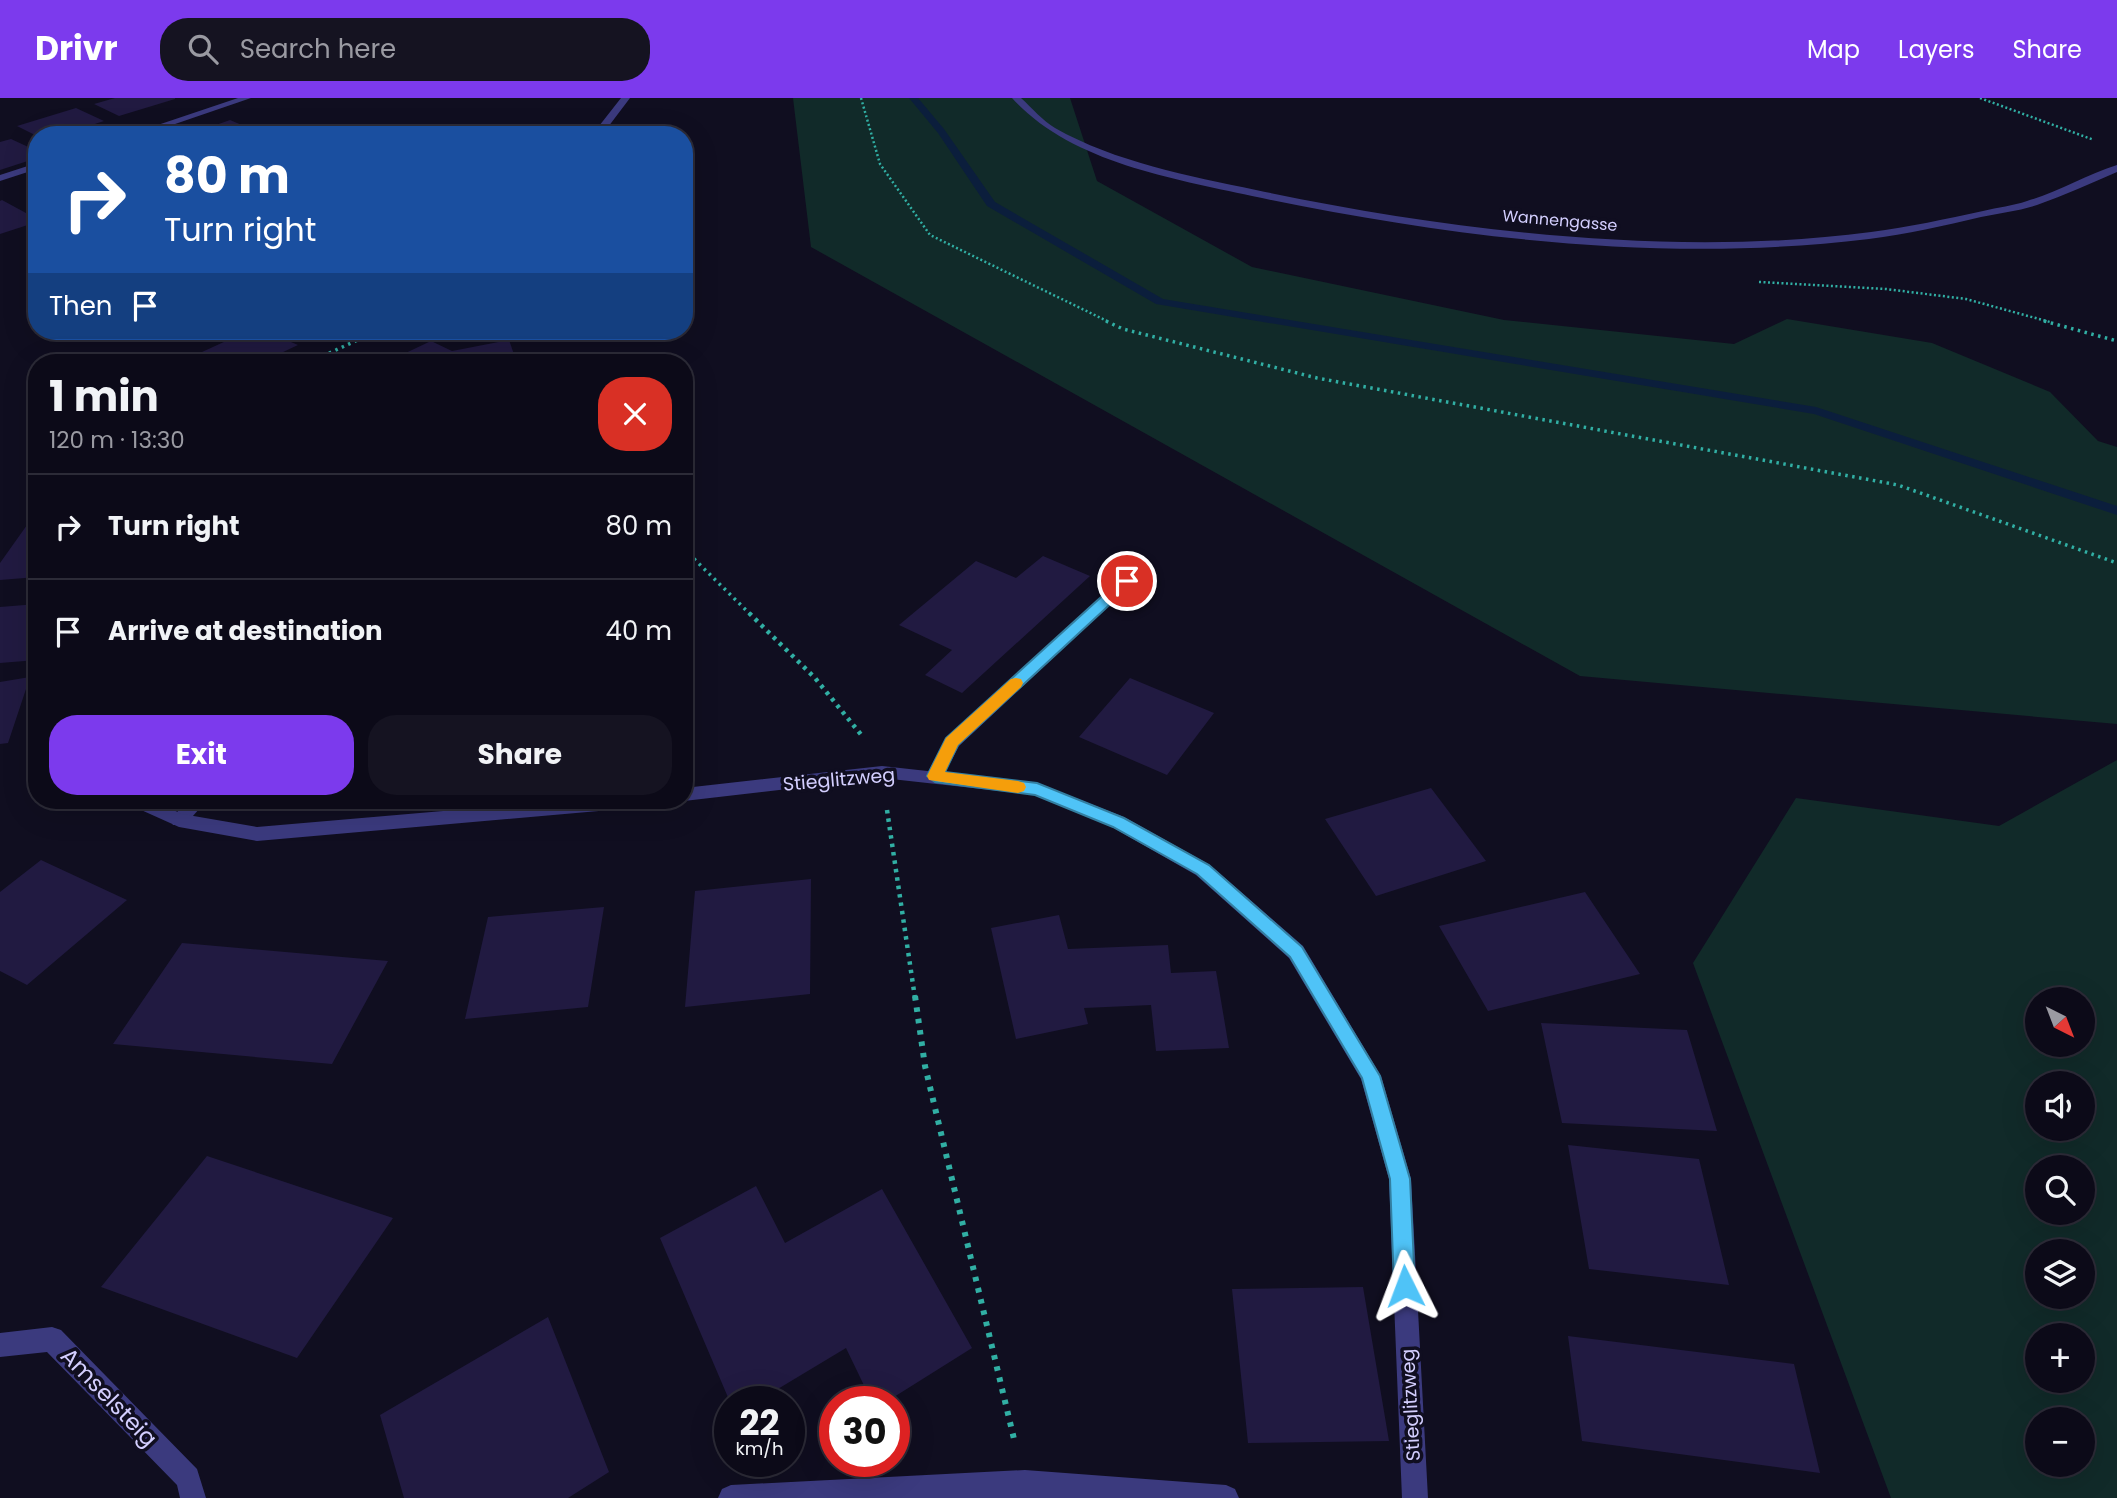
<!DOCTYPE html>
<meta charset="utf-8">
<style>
:root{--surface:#0c0a18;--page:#151321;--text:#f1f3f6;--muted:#9a9aa2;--line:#2c2b37;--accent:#7c3aed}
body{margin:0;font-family:Poppins,sans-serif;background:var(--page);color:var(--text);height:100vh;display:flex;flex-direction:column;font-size:26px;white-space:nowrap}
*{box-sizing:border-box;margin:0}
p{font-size:23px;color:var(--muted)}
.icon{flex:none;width:38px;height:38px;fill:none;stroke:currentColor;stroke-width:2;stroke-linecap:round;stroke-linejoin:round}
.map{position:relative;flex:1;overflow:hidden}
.drawer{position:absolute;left:28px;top:256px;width:665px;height:455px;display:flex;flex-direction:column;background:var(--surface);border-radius:28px;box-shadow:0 7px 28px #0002,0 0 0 2px var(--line)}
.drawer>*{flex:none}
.guide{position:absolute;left:28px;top:28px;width:665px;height:214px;border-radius:28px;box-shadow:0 7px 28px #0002,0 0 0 2px var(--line);background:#1a4fa0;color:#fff;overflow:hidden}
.needle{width:46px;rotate:138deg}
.tools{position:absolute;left:2025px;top:889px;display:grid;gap:14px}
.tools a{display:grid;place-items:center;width:70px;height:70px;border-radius:50%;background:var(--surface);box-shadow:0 7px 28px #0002,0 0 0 2px var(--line);font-size:35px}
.speed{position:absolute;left:714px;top:1288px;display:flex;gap:14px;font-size:35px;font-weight:700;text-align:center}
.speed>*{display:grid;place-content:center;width:91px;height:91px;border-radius:50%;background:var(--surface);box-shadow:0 7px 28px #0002,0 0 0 2px var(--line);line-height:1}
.speed small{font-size:18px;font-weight:400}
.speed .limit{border:10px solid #d22;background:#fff;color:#111}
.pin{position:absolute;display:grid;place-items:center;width:60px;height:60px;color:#fff;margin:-30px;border:4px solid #fff;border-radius:50%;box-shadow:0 2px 7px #0007}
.me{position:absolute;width:77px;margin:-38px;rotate:357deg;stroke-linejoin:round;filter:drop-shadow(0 0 5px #0008)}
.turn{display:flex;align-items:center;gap:24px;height:147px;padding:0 21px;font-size:32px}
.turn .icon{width:91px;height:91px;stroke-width:2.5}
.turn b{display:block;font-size:49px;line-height:60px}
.then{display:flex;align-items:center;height:66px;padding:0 21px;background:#0003;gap:14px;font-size:26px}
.round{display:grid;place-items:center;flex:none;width:74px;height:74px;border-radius:28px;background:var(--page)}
.summary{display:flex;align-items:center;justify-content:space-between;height:119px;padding:0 21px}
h1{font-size:42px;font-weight:700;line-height:52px}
.primary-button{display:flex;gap:14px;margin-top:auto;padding:14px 21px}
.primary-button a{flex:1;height:80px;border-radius:28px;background:var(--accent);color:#fff;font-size:28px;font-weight:700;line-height:80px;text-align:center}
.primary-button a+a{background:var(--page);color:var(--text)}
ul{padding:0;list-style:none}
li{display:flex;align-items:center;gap:21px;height:105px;padding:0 21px;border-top:2px solid var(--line)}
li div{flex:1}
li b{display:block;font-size:26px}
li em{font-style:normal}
header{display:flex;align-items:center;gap:42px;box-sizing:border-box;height:98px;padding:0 35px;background:var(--accent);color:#fff}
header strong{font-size:33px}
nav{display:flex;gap:38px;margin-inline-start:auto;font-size:24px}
.search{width:490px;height:63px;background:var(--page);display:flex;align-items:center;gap:18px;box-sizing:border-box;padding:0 24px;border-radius:28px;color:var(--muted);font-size:26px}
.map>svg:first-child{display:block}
</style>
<header>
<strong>Drivr</strong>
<div class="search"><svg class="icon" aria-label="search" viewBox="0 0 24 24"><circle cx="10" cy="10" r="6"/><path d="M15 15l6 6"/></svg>Search here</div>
<nav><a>Map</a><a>Layers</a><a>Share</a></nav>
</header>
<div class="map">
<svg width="2117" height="1400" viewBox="0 0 2117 1400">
<rect width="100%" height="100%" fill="#100e20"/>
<path fill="#112a29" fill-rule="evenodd" d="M793,0h277l27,83 155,86 252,53 230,24 53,-25 145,24 118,49 48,49 19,6v277l-537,-48 -769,-429z
M2117,662v738h-226l-198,-535 103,-165 203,28zM2037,901h45v46h-45zM2037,985h45v46h-45zM2037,1069h45v46h-45zM2037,1153h45v46h-45zM2037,1237h45v46h-45zM2037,1321h45v46h-45z"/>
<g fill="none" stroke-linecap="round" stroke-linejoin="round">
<path fill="#0b1e3c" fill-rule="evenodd" d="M909,0h9l26,31 51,73 168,97 653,108 301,99v9l-303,-101 -658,-110 -169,-98 -49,-73z"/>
</g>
<path fill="#211a41" d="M115,0h60v1l-56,17 -25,-12z
M76,10l28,13 -43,14 -24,1 -20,-10z
M230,22l21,9 -16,6h-47z
M11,41l26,12v7l-37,12v-28z
M2,102l35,19v3l-37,12v-33z
M248,233h17l33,14 -36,17h-82z
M509,242l7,20 -11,2h-102l-8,-4 36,-17 21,10z
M32,420h5v59l-37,3v-17z
M1043,458l47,20 -128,117 -37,-18 27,-25 -53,-25 77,-64 40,17z
M37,506v56l-37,3v-56z
M30,579l-22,66 -8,1v-62z
M1130,580l84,35 -47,62 -88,-38z
M1431,690l55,73 -110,35 -51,-77z
M41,762l86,40 -100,85 -27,-14v-79z
M811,781l-1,115 -125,13 10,-116z
M1585,794l55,82 -152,37 -49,-85z
M604,809l-16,100 -123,12 23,-102z
M1059,817l9,34 100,-4 3,28 45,-2 13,77 -73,3 -5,-46 -67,3 4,16 -72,15 -25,-111z
M182,845l206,18 -56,103 -219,-20z
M1541,925l146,7 30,101 -155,-8z
M1568,1047l131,14 30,126 -140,-16z
M207,1058l186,62 -96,140 -196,-71z
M756,1088l29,57 97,-54 90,159 -86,54h-14l-26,-54 -90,54h-26l-70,-164z
M1363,1189l26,154 -141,2 -16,-154z
M548,1219l61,155 -41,26h-164l-24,-83z
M1568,1238l226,28 26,109 -238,-32z"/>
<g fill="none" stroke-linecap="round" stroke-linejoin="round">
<path stroke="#31afa4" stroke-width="2.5" stroke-dasharray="2 2.5" stroke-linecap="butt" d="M861,0l19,66 50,71 179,87
M1980,0l114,42
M1759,184l127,7 80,10 84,23"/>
<path stroke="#31afa4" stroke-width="3.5" stroke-dasharray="2.5 4.5" stroke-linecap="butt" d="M1106,223l17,8 194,49 581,107 219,78
M2044,223l73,20
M310,264l67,-31
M684,451l67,66"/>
<path stroke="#31afa4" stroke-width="4.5" stroke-dasharray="3.5 5" stroke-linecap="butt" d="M749,515l66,65 48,59
M887,712l28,188"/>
<path stroke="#31afa4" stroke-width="6" stroke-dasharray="4.5 7" stroke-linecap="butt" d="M915,898l10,70 89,373"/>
<path fill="#3b3a7e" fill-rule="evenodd" d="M1127,478l7,5 -2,3 -173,162 -18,34h-12l-3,-4 20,-38 176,-160z
M188,702h19l-22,25h-12l-3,-5z"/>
<path fill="#3b3a7e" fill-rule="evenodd" d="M238,0h13l-108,37h-15z
M621,0h9l-28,37h-10z
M1012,0h9c11,10 22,23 34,30 60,34 134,48 201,62 194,41 418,68 615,42 38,-5 75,-13 112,-21 15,-4 30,-5 44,-10 31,-9 59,-26 90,-36v7c-26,11 -52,23 -80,33 -18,6 -37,8 -56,12 -37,9 -74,17 -112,22 -204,25 -417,-1 -617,-43 -82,-18 -182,-34 -240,-98z
M37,65v6l-37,12v-6z
M536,233h12l-7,5 -4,-2z
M882,668l155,17 87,34 86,48 93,81 78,130 30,103 17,319h-26l-13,-319 -28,-100 -72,-121 -93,-83 -84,-48 -77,-32 -153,-17 -198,23 -6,-1h6v-12z
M127,702h25l30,14 75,13 315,-27h81l-3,5 -6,2 -387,34 -78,-14 -49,-22z
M52,1229l9,3 136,139 9,29h-26l-3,-13 -130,-133 -47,5v-24z
M1025,1372l201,15 9,4 4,9h-521l4,-9 9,-4z"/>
</g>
<path fill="#4fc3f7" stroke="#337fa1" stroke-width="2" d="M1127,479l5,1v6l-174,161 -13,27 92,11 87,35 85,47 93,82 78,129 30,103 5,107 -3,7 -7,3 -8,-3 -3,-7 -4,-107 -28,-101 -72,-121 -93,-83 -84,-47 -78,-32 -100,-13 -8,-6 19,-38 176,-160z"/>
<path fill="#f59e0b" d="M1016,580l5,1 2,4 -2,4 -63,58 -13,27 73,9 6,2 2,4 -2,4 -6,2 -89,-13 -2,-4 19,-38 65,-59z"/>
<g text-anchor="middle" stroke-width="7" stroke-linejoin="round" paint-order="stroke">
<g font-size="16" fill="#d3cefe" stroke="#100e20">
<text transform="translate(1560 122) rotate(5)" y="6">Wannengasse</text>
</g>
<g font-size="19" fill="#d3cefe" stroke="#100e20">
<text transform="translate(839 681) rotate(-5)" y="7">Stieglitzweg</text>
<text transform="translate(1410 1307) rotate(-93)" y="7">Stieglitzweg</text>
</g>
<g font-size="23" fill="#d3cefe" stroke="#100e20">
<text transform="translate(109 1299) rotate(46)" y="8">Amselsteig</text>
</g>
</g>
</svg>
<div class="tools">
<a><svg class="needle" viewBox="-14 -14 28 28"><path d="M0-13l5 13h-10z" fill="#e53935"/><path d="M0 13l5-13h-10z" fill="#9a9aa2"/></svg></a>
<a><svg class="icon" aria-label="sound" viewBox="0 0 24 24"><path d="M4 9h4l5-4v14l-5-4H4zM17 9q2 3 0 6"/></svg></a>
<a><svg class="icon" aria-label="search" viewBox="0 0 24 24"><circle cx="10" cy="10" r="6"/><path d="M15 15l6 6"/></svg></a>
<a><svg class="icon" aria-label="layers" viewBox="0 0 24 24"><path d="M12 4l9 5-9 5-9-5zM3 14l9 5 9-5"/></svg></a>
<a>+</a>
<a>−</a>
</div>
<div class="speed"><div>22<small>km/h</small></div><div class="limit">30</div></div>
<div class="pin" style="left:1127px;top:483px;background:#d93025"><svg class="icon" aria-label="arrive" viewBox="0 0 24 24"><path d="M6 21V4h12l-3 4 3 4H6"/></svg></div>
<svg class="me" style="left:1405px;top:1188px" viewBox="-20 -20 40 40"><path d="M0-17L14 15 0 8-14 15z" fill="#4fc3f7" stroke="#fff" stroke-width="4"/></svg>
<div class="guide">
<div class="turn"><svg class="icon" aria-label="right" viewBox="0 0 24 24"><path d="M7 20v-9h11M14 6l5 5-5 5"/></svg><div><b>80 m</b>Turn right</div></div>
<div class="then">Then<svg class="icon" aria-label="arrive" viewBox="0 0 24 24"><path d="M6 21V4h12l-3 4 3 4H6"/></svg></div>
</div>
<section class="drawer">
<div class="summary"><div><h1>1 min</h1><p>120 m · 13:30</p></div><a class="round" style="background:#d93025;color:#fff"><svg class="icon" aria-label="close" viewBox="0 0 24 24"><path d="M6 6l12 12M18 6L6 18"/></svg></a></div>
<ul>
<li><svg class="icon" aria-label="right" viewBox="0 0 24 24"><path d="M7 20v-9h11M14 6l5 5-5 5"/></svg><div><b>Turn right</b></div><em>80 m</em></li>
<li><svg class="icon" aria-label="arrive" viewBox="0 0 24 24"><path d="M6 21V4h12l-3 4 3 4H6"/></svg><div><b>Arrive at destination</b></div><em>40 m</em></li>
</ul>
<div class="primary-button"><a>Exit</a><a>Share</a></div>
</section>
</div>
